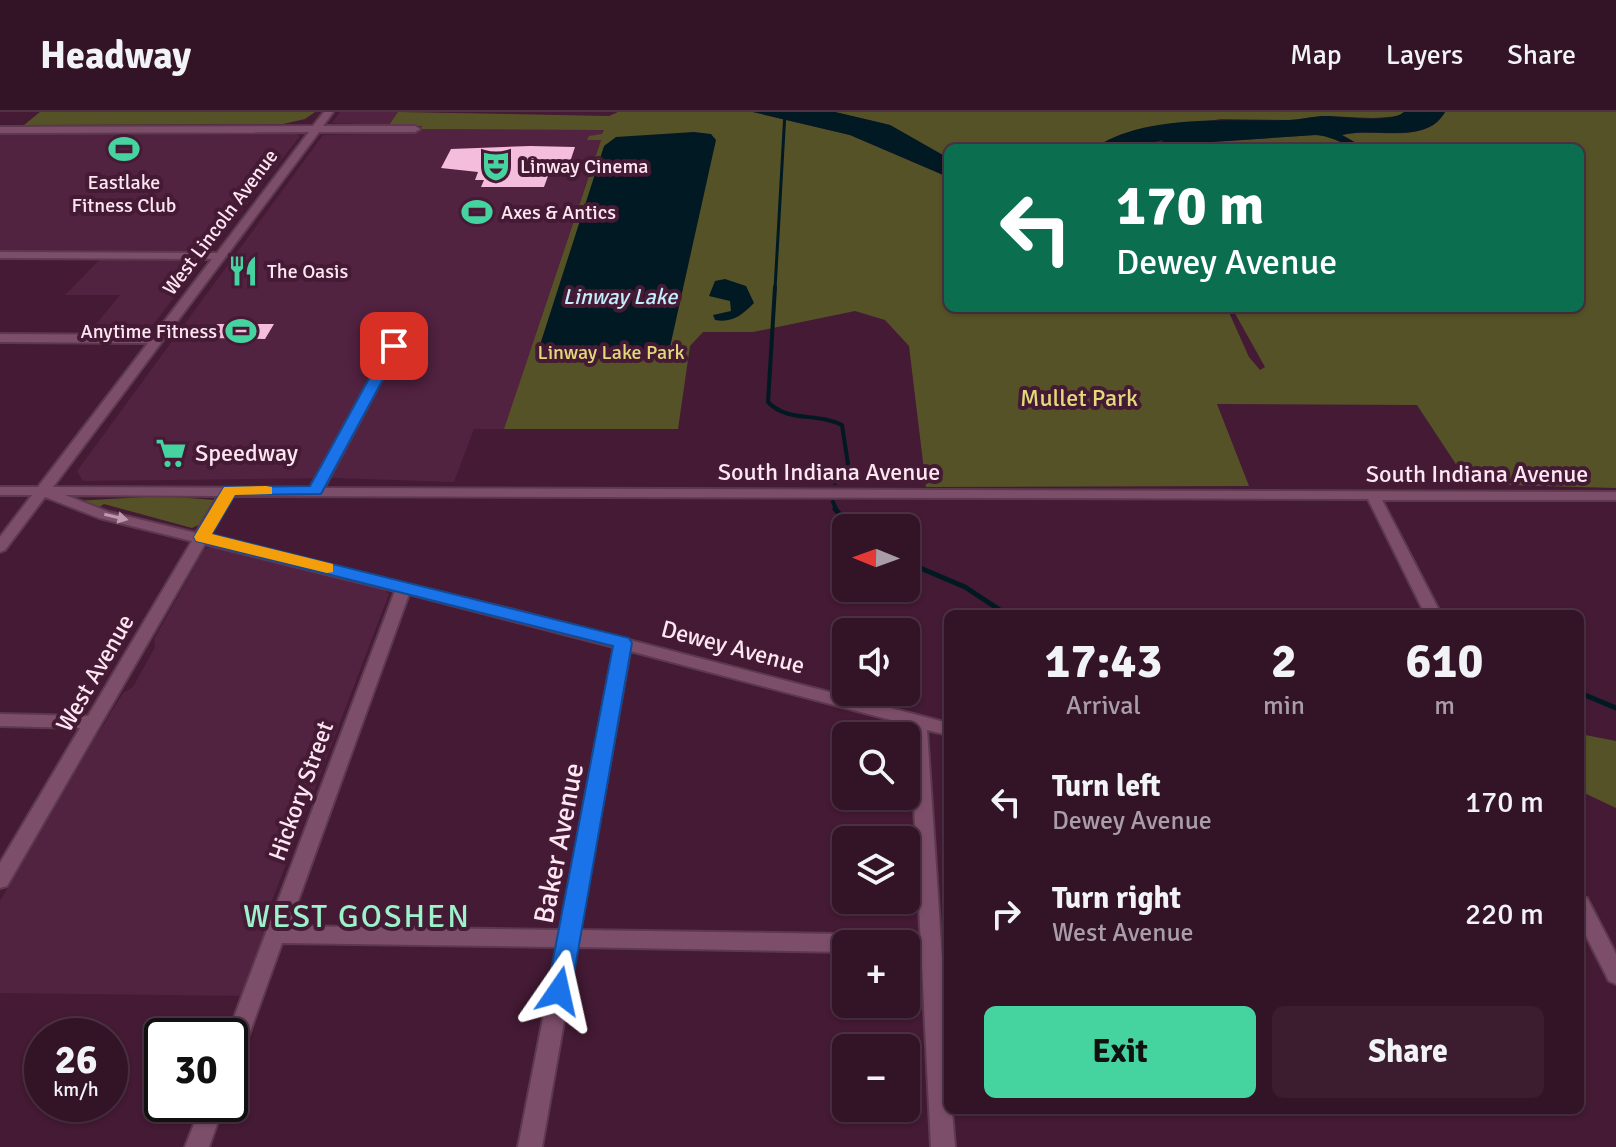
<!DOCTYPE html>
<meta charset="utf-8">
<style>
:root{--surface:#331427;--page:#3b1d2f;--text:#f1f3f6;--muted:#a99ea7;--line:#4e3344;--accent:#45d49f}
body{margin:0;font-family:Signika,sans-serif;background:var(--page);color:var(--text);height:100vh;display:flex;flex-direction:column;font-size:30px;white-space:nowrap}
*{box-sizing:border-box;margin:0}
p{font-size:26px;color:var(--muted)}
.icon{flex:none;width:44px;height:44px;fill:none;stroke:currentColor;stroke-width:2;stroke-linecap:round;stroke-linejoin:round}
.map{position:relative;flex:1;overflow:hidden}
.details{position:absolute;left:944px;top:498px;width:640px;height:504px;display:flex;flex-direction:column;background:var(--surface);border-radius:12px;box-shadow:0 2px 6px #0004,0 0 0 2px var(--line)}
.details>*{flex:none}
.banner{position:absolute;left:944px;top:32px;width:640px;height:168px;border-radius:12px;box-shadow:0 2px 6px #0004,0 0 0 2px var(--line);background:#0b6e4f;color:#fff;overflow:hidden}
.needle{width:52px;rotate:271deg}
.controls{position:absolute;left:832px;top:402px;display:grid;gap:16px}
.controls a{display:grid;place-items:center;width:88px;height:88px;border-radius:12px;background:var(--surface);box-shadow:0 2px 6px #0004,0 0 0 2px var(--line);font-size:40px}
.speed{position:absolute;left:24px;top:906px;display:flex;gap:16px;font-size:40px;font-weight:700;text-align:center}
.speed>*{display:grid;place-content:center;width:104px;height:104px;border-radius:50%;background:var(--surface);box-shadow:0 2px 6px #0004,0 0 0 2px var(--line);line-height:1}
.speed small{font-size:20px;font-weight:400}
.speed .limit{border:4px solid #111;border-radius:12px;background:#fff;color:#111}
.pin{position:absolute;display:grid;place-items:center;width:68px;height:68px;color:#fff;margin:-34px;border-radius:16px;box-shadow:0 4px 12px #0006}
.me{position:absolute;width:88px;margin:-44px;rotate:11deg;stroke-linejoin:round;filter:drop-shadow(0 0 6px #0008)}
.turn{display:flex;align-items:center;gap:28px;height:168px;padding:0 40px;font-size:36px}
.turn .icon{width:104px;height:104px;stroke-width:2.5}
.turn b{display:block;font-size:56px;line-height:68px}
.eta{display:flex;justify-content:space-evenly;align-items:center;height:136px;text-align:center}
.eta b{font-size:48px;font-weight:700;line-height:56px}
.action{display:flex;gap:16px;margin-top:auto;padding:16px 40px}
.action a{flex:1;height:92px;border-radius:12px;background:var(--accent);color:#111;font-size:32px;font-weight:700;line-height:92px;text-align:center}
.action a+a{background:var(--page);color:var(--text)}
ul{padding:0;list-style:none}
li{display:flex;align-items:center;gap:24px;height:112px;padding:0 40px}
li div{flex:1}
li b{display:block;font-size:30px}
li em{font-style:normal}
header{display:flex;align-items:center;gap:48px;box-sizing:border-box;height:112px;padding:0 40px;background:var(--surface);border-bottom:2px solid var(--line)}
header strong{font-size:38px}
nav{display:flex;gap:44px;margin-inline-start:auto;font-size:28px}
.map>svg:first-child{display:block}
</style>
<header>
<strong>Headway</strong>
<nav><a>Map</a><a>Layers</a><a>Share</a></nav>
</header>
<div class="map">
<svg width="1616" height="1035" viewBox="0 0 1616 1035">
<rect width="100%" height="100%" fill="#441a34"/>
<path fill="#522241" d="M340,0h58l-9,13 -57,-2z
M420,17l184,1 -100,299h-30l-20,53 -121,-4 -250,3 -6,-10 246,-336 95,-2z
M0,22h296l4,2 -152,195 -22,5 -37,-3 31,-38h-55l40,-41 -105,-1z
M212,434l170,42 7,6 -124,325 -1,26 -20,51 -244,-3v-92l94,-161 29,-47 10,-6 22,-40 -1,-8 50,-89z"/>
<path fill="#565228" d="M40,0h275l-10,7 -22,5 -259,1z
M398,0l211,4 9,-4h135l97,23 98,42v131h279l22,49 11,13 5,-3 -33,-59h348v-160h-215l-23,-13c33,-8 84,11 103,-23h171v376l-147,-4 -52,-79 -200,-1 32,82 -323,1 -17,-141 -24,-26 -30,-9 -102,21h-50l-13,14 -12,83h-174l97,-289h-14l2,-4 13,-2 2,-4 -184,-1 2,-3 -33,-1z
M835,0h569l-4,4 -27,2 -51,-2 -31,4 -70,-1 -99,15 -28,14h-146v10l-58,-33z
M1315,23l16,1 23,12h-173l15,-5z
M162,384l53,4 -14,24 -9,4 -88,-24 -6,4 -23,-7z
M1580,622l36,7v67l-36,-17z"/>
<path fill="#011922" d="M753,0h82l55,13 58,33v19l-98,-42z
M1404,0h41c-19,34 -70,14 -103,23l23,13c-18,0 -31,-12 -50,-13l-119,8 -15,5h-20l2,-8 -33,8h-36c54,-35 132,-26 194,-28 12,0 25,-4 37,-4 19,0 65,8 79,-4z
M694,20l17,2 5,6 -48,216 -37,4 -86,-4 -7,-5 66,-205 12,-9z
M725,167l21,7 8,17c-12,12 -21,20 -39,17l-2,-5 18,-4 -1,-10 -21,-5 6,-15z"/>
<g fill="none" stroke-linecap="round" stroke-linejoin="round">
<path stroke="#011922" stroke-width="3" d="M775,177l10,-177"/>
<path stroke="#011922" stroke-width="4" d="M775,175l-7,115c20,21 49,10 74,23l6,39 -13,19
M833,390l4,9"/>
<path stroke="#011922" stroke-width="5" d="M835,397l18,19
M906,450l59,25 41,27
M1580,581l36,15"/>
</g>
<path fill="#f4bddc" d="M530,34l45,1 -6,18h-17l-8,22h-63l3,-7h-9l3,-8 -37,-4 10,-19z
M217,212h57l-9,15 -58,-1z"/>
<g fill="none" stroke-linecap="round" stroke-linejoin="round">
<g stroke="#5c394f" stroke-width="4">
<path id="minor" d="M324,0h9l-10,14h92l5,3 -5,3h-96l-266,355 257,1 78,-142 6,-4 6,4 -76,142 1292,4v8h-234l59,114h-16l-57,-115 -1135,-3 -24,40 305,74 434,113v12l-21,-5 21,318v62h4l3,37h-24l-21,-422 -280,-74 -50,279 322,5 7,3 3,6 -3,6 -3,1v-7h-60v8l-269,-5 -35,200h-24l39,-200 -275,-4 -41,114 -3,7 -8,3v-31h-3l168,-445 -190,-47 -198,342 -7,2v-25l80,-135 -80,-2v-12l88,2 104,-175 -93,-23 -54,-21 -40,53 -5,2v-15l32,-42h-32v-8h38l110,-144 -148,-1v-8l154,1 58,-76 -212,-1v-6l217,1 92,-121 -309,1v-6l313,-1zM65,383l153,1 -22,37 -87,-21zM409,482l205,53 -54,283 -271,-4z
M1580,784l7,2 29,56v30l-7,-3 -29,-57z
M202,992h22l-15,43h-24z"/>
</g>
<use href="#minor" fill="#7d4e6a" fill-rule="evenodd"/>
</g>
<defs><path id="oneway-solid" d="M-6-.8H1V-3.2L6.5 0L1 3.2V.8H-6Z" transform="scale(2)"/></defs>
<use fill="#bd9aae" href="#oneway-solid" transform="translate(116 405) rotate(13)"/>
<path fill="#1a73e8" stroke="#114b97" stroke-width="2" d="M394,230l7,4 -80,148 -86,1 -23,39 417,104 3,5 -61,348 -4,8 -8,3 -9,-3 -3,-8 66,-345 -417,-105 -2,-4 30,-50 86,-1 77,-140z"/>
<path fill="#f59e0b" d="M266,374l6,1v7l-37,1 -23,39 121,30v8l-6,1 -131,-32 -2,-4 30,-50z"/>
<defs>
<g id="stadium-bare" transform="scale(2.4)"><path d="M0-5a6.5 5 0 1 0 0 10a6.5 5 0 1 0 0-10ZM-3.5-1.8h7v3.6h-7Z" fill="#45d49f" stroke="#441a34" stroke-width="2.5" paint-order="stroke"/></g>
<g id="theatre-bare" transform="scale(2.4)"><path d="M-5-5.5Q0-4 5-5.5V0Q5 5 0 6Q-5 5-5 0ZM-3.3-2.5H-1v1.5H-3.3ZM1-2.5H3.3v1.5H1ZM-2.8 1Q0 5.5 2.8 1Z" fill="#45d49f" stroke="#441a34" stroke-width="2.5" paint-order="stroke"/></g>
<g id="restaurant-bare" transform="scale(2.4)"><path d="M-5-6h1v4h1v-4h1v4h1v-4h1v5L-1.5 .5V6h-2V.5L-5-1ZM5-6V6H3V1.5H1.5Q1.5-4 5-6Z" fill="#45d49f" stroke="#441a34" stroke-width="2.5" paint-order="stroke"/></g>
<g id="supermarket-bare" transform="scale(2.4)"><path d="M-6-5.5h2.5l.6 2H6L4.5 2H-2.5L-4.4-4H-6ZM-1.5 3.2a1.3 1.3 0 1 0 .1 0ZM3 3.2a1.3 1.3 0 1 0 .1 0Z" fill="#45d49f" stroke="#441a34" stroke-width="2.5" paint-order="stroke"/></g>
</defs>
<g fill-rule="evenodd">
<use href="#stadium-bare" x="124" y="37"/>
<use href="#theatre-bare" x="496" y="54"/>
<use href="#stadium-bare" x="477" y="100"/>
<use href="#restaurant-bare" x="243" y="159"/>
<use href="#stadium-bare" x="241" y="219"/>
<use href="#supermarket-bare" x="171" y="341"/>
</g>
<g text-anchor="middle" stroke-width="8" stroke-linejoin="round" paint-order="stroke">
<g font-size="20" fill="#fde6f2" stroke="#441a34" text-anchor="start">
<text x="520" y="61">Linway Cinema</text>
<text x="124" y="77" text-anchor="middle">Eastlake<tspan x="124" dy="23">Fitness Club</tspan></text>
<text x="501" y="107">Axes &amp; Antics</text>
<text x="267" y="166">The Oasis</text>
<text x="217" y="226" text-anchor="end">Anytime Fitness</text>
</g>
<g font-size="20" fill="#fde6f2" stroke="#441a34">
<text transform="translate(220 110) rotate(-53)" y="7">West Lincoln Avenue</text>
</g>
<g font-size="20" fill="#e2da79" stroke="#441a34">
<text x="611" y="247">Linway Lake Park</text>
</g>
<g font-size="22" font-style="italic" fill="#c3ecfc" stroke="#441a34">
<text x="620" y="192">Linway Lake</text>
</g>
<g font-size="24" fill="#e2da79" stroke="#441a34">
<text x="1079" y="294">Mullet Park</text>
</g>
<g font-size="24" fill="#fde6f2" stroke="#441a34" text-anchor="start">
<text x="195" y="349">Speedway</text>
</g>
<g font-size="24" fill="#fde6f2" stroke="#441a34">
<text x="829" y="368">South Indiana Avenue</text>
<text x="1477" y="370">South Indiana Avenue</text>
<text transform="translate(733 535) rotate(15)" y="8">Dewey Avenue</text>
<text transform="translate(95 561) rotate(-60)" y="8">West Avenue</text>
<text transform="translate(301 679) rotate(-70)" y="8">Hickory Street</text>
</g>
<g font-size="28" fill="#fde6f2" stroke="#441a34">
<text transform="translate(558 731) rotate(-79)" y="10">Baker Avenue</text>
</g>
<g font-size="32" letter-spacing="2" fill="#9cf2cb" stroke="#441a34">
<text x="357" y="815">WEST GOSHEN</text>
</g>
</g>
</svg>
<div class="controls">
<a><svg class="needle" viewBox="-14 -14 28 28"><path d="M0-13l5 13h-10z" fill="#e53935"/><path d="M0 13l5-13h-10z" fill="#a99ea7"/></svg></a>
<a><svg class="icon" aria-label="sound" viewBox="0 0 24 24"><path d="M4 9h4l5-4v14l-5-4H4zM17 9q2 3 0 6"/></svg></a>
<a><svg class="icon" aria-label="search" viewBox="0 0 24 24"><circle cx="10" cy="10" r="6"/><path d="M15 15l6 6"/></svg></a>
<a><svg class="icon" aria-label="layers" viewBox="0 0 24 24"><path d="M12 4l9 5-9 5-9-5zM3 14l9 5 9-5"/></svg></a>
<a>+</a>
<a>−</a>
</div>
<div class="speed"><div>26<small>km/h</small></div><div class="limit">30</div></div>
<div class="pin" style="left:394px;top:234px;background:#d93025"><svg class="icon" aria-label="arrive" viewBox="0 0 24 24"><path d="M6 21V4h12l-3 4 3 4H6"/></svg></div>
<svg class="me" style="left:559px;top:879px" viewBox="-20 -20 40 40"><path d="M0-17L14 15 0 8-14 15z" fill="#1a73e8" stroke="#fff" stroke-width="4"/></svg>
<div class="banner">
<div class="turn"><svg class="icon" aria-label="left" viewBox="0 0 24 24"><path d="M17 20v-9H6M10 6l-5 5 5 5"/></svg><div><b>170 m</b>Dewey Avenue</div></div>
</div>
<section class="details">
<div class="eta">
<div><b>17:43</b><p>Arrival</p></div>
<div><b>2</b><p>min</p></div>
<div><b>610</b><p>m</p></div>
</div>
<ul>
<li><svg class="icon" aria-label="left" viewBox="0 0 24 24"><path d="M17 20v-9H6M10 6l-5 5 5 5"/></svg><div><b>Turn left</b><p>Dewey Avenue</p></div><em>170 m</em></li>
<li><svg class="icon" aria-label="right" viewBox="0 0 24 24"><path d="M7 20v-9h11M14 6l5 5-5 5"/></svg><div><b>Turn right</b><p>West Avenue</p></div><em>220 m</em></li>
</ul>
<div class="action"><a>Exit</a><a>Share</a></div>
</section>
</div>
